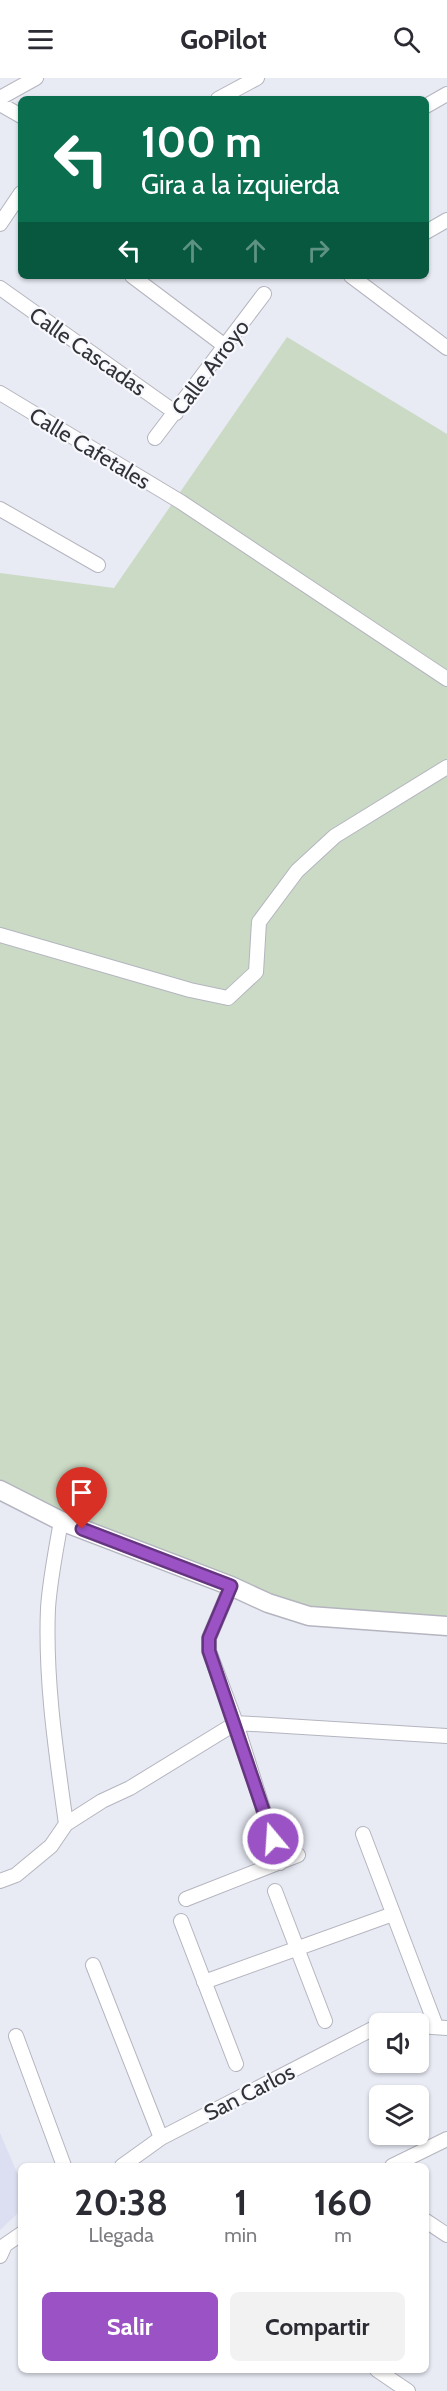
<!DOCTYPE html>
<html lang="es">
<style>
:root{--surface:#fff;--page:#f2f2f3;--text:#2b2b33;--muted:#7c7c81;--accent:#9b52c5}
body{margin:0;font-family:Cabin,sans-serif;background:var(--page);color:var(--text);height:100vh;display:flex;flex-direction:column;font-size:22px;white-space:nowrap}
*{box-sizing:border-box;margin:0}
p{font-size:20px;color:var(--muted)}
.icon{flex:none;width:33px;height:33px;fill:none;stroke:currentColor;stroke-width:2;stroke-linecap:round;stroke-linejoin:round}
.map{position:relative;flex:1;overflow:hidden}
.details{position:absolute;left:18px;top:2085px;width:411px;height:210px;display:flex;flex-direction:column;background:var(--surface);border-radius:9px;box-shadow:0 2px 4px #0004}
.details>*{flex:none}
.banner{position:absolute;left:18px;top:18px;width:411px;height:183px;border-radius:9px;box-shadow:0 2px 4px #0004;background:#0b6e4f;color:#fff;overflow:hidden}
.controls{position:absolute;left:369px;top:1935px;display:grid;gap:12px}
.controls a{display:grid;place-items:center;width:60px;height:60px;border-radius:9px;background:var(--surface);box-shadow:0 2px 4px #0004;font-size:30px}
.pin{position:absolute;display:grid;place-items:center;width:51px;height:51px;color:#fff;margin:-62px -26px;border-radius:50% 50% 50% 0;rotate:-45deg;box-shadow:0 0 6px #0007}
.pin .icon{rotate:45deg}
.me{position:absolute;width:66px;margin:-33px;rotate:342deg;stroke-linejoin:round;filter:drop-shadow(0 0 4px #0008)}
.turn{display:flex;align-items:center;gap:21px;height:126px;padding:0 24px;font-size:27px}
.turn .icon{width:78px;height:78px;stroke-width:2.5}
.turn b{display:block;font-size:42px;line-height:51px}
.lanes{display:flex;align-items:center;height:57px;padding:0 24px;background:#0003;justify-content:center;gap:30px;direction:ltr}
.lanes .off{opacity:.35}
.eta{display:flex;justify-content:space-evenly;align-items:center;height:102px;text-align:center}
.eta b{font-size:36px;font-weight:700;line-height:42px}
.cta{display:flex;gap:12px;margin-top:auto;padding:12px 24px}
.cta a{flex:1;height:69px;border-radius:9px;background:var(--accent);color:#fff;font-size:24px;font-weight:700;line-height:69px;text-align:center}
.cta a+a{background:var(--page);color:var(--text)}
header{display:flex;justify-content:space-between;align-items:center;height:78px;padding:0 24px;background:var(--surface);font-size:27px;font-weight:700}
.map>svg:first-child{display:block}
</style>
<header><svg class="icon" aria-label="menu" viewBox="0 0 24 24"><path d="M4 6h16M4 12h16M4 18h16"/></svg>GoPilot<svg class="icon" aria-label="search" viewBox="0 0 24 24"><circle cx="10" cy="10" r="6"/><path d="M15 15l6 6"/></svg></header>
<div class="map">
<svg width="447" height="2313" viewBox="0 0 447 2313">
<rect width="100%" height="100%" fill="#e8eaf4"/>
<path fill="#dcdff1" d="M0,2055l21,49v28l-21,20z"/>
<path fill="#cbdac5" d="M287,259l160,97v1194l-158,-11 -289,-130v-914l114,15z"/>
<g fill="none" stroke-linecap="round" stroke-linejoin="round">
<g stroke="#b4b5bf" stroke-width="16">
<path id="minor" d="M0,20l36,-20
M218,21l39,-21
M0,26l21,12
M426,28l21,-12
M0,146l21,-31
M426,154l21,-12
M132,198l93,70
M351,198l96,72
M0,210l176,125
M0,315l181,109 266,177
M155,360l109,-144
M0,431l98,56
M0,857l190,55 38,8 28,-26 3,-50 38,-51 38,-35 112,-69
M61,1443c-5,29 -11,58 -13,87 -3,72 8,144 18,216
M231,1508l-22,52v13l27,72 44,140
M363,1756l73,192
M0,1803l16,-6 35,-29 15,-22 36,-23 28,-13 106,-65 211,13
M275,1813l50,130
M186,1821l112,-44
M181,1843l55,143
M93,1887l68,173
M204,1904l189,-68
M418,1948l29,2
M16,1958l48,130
M122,2088l39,-28 219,-113
M392,2088l55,-27
M426,2143l21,14
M0,2178l5,-11 16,-11
M377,2292l31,21"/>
</g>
<g stroke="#b4b5bf" stroke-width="21">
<path id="tertiary" d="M0,1412l61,31 170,65 37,17 41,13 138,10"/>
</g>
<use href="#minor" stroke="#fff" stroke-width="14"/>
<use href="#tertiary" stroke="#fff" stroke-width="18"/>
</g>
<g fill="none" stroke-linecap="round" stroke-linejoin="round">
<g stroke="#653580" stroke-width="15">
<path id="route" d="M82,1451l149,57 -22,52v13l64,188"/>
</g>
<use href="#route" stroke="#9b52c5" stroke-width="10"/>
</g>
<g text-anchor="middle" stroke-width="4.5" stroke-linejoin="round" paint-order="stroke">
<g font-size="22" fill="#323236" stroke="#f6f8fe">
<text transform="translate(88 273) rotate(35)" y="8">Calle Cascadas</text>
<text transform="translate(210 289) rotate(-53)" y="8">Calle Arroyo</text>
<text transform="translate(90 370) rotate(31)" y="8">Calle Cafetales</text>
<text transform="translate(249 2014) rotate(-27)" y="8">San Carlos</text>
</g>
</g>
</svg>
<div class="controls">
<a><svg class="icon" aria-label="sound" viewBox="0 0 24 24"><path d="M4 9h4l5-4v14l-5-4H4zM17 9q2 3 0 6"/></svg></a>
<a><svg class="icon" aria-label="layers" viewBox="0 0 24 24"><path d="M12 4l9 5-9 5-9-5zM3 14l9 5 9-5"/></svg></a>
</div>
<div class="pin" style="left:82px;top:1451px;background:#d93025"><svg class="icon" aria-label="arrive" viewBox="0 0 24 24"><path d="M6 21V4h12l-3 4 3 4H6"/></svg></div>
<svg class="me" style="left:273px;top:1761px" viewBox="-20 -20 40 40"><circle r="17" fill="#9b52c5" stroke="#fff" stroke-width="3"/><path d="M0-11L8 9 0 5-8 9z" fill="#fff"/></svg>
<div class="banner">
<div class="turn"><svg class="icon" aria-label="left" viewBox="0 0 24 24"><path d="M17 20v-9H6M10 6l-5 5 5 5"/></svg><div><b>100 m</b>Gira a la izquierda</div></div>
<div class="lanes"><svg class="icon" aria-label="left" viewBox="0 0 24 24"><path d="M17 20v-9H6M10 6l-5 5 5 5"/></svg><svg class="icon off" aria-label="ahead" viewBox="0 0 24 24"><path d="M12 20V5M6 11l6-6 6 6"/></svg><svg class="icon off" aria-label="ahead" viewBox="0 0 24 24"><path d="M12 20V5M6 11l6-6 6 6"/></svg><svg class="icon off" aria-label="right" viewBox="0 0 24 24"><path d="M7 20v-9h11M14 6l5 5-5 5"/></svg></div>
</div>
<section class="details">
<div class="eta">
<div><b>20:38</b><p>Llegada</p></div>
<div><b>1</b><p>min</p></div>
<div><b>160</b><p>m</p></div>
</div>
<div class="cta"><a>Salir</a><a>Compartir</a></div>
</section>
</div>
